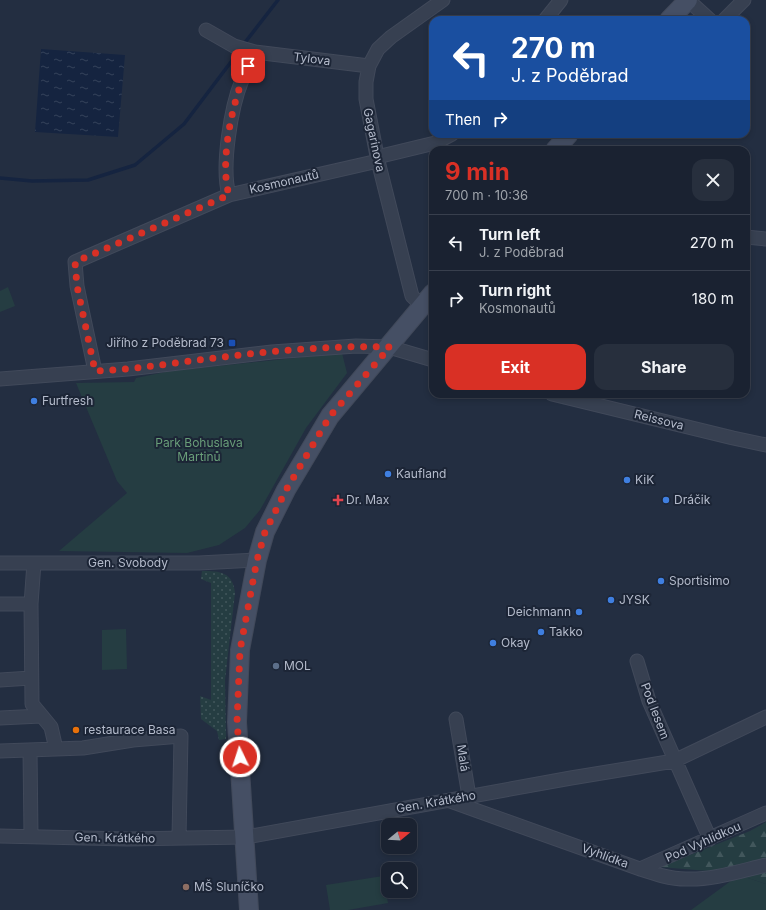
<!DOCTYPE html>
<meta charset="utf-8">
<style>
:root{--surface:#1a2231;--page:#272f3d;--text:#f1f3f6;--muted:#9fa4ab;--line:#383f4d;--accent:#d93025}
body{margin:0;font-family:Inter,sans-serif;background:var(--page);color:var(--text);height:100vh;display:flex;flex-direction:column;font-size:15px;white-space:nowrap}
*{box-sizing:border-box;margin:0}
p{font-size:13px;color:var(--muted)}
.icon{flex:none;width:22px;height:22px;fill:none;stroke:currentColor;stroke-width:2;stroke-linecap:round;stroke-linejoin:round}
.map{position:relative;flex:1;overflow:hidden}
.sheet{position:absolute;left:429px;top:146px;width:321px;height:252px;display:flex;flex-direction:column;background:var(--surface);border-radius:12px;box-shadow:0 2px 6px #0003,0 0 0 1px var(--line)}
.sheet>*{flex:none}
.top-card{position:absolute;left:429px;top:16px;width:321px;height:122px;border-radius:12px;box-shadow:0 2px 6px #0003,0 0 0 1px var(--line);background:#1a4fa0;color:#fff;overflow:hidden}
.needle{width:26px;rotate:72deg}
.fabs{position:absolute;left:381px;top:818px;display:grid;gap:8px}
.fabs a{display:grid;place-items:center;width:36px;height:36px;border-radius:8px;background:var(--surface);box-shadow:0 2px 6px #0003,0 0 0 1px var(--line);font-size:20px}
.pin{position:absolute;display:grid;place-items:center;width:34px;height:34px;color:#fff;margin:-17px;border-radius:8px;box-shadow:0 2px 6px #0006}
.me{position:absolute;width:44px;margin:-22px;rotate:356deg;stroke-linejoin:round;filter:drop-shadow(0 0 3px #0008)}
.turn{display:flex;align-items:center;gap:14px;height:84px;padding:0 16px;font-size:18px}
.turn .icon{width:52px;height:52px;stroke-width:2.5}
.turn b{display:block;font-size:28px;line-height:34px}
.then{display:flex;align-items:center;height:38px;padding:0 16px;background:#0003;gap:8px;font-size:15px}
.round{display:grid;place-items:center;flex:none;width:42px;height:42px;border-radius:12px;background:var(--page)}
.headline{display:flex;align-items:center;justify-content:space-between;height:68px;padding:0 16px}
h1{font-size:24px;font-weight:700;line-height:30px;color:var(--accent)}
.action{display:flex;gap:8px;margin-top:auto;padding:8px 16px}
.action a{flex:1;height:46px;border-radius:12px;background:var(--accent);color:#fff;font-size:16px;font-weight:700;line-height:46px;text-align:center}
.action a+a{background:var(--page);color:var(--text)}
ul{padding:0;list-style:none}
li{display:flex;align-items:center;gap:12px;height:56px;padding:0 16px;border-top:1px solid var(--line)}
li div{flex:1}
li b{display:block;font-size:15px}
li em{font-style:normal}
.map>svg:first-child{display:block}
</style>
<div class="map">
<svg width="766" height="910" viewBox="0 0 766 910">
<defs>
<pattern id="grass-dots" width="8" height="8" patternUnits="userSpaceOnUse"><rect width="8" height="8" fill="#253d42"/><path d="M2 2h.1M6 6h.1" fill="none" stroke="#42575c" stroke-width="1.8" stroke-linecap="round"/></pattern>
<pattern id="forest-firs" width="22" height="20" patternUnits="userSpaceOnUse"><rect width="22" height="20" fill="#253d42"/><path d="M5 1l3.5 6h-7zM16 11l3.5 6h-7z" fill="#42575c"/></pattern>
<pattern id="water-ripples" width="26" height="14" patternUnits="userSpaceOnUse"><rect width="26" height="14" fill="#152440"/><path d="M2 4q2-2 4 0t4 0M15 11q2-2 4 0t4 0" fill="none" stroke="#35425a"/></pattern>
</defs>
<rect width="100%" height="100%" fill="#232e41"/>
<path fill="url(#grass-dots)" d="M202,571c18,0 31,1 33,22l-10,87 1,59 -7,1 -2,-9 -16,-12 -1,-23 11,4v-117l-10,-4z"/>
<path fill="url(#forest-firs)" d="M766,822v39l-46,11 -60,-5 90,-36z
M766,869v15l-27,-9z"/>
<path fill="#253d42" d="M8,287l7,19 -15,6v-21z
M342,353l5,20 -41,55 -46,82 -15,18 -26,17 -32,8 -128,-2 68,-58 -10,-12 -41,-98 58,-1 2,-4 34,-7z
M126,629l1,40 -25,1v-40z
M739,875l27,9v26h-75z
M383,876l5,27 -40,7h-18l-4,-25z"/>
<path fill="url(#water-ripples)" d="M41,49l84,6 -7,82 -83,-5z"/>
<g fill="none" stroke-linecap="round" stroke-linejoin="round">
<path stroke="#152440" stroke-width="3.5" d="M243,45l35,-45
M0,178l32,3 56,-1 47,-15 49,-41 56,-74"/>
<g stroke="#41495a" stroke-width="15">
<path id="minor" d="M688,0l22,20
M545,20l16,-20
M724,20l20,-20
M206,30l28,16 21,6
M377,157l58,-14 17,-9
M229,195c-8,-28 2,-88 13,-115 3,-9 9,-19 13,-28l114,14
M746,237l20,2
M422,306l-10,-10 -34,-135 -12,-62v-17l3,-16 9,-17 13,-12 52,-37
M95,371l-18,-85 -2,-24 154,-67 149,-34
M0,379l128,-10 144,-17 84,-6 33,1 44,13
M552,394l181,44 33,7
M0,563h199l58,-3
M34,563l-3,41 1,100 19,23 5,22 27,-1 50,-8 48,-4 -2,102
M0,604h31
M637,661l12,40 61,138
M0,680l31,-2
M0,718l41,-2
M456,719l13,77
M30,750l1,86
M0,751l56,-2
M450,801l190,68c15,5 30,10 46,10 27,1 54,-8 80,-14
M0,836l127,3 119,-2 325,-59 103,-17 92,-44
M640,869l126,-56"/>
</g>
<g stroke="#41495a" stroke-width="20">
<path id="secondary" d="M669,20l19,-20
M555,150l14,-16
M249,910l-12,-188 3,-72 17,-90 8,-28 21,-42 44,-74 103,-123"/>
</g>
<use href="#minor" stroke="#374051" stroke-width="13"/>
<use href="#secondary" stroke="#454f64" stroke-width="18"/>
</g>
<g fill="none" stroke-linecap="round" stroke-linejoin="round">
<path stroke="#d93025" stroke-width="7" stroke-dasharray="0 12.6" d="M240,757l-3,-35 3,-72 17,-90 8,-28 21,-42 44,-74 60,-69c-69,-2 -139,6 -207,15 -30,4 -59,8 -88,9l-18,-85 -2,-24 154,-67c-10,-34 4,-97 19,-129"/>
</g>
<rect fill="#1a4fb4" stroke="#1c2536" stroke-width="1.5" x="228" y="339" width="8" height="8" rx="2"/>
<g fill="#3f7fe0" stroke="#1c2536" stroke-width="1.5">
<circle cx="34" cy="401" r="4"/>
<circle cx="388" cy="474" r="4"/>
<circle cx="627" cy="480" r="4"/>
<circle cx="666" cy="500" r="4"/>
<circle cx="661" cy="581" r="4"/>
<circle cx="611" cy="600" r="4"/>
<circle cx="579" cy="612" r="4"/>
<circle cx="541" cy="632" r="4"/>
<circle cx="493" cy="643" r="4"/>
</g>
<path fill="#e0444e" stroke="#1c2536" stroke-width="1.5" d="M336 494h4v4h4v4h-4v4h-4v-4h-4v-4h4z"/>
<circle fill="#5c6f8a" stroke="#1c2536" stroke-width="1.5" cx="276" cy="666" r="4"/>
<circle fill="#e8710a" stroke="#1c2536" stroke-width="1.5" cx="76" cy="730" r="4"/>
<circle fill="#8d6e63" stroke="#1c2536" stroke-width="1.5" cx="186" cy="887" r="4"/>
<g text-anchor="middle" stroke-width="4" stroke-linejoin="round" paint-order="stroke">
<g font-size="12" fill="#b4bbcb" stroke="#1c2536">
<text transform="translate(312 59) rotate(7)" y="4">Tylova</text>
<text transform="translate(374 140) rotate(78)" y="4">Gagarinova</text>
<text transform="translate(284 182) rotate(-13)" y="4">Kosmonautů</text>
<text transform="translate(659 420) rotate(14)" y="4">Reissova</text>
<text x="128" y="567">Gen. Svobody</text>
<text transform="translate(655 711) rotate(69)" y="4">Pod lesem</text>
<text transform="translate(463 758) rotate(81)" y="4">Malá</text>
<text transform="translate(436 802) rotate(-10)" y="4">Gen. Krátkého</text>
<text transform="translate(115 838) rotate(1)" y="4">Gen. Krátkého</text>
<text transform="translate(703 842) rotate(-24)" y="4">Pod Vyhlídkou</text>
<text transform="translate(605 856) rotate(20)" y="4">Vyhlídka</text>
</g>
<g font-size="12" fill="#b4bbcb" stroke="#1c2536" text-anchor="start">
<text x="224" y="347" text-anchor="end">Jiřího z Poděbrad 73</text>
<text x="42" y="405">Furtfresh</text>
<text x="396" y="478">Kaufland</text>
<text x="635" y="484">KiK</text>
<text x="346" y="504">Dr. Max</text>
<text x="674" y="504">Dráčik</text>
<text x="669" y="585">Sportisimo</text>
<text x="619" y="604">JYSK</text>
<text x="571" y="616" text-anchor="end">Deichmann</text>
<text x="549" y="636">Takko</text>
<text x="501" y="647">Okay</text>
<text x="284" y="670">MOL</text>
<text x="84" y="734">restaurace Basa</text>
<text x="194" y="891">MŠ Sluníčko</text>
</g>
<g font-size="12" fill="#699e79" stroke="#1c2536">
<text x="199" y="447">Park Bohuslava<tspan x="199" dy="14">Martinů</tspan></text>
</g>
</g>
</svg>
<div class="fabs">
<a><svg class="needle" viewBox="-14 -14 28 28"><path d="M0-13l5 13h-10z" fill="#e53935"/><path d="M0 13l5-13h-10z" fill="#9fa4ab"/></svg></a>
<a><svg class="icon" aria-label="search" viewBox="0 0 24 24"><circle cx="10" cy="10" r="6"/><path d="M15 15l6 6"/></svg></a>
</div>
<div class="pin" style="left:248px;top:66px;background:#d93025"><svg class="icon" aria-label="arrive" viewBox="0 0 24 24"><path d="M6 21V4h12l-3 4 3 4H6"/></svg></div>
<svg class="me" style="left:240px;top:757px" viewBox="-20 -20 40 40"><circle r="17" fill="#d93025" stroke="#fff" stroke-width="3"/><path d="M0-11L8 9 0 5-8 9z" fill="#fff"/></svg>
<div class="top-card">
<div class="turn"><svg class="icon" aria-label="left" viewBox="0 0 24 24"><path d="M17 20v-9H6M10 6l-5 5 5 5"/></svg><div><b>270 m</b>J. z Poděbrad</div></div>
<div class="then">Then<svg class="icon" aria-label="right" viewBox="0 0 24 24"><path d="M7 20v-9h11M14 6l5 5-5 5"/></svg></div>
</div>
<section class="sheet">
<div class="headline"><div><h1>9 min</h1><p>700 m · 10:36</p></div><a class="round"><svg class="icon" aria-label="close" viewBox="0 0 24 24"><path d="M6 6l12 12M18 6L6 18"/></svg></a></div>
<ul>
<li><svg class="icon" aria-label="left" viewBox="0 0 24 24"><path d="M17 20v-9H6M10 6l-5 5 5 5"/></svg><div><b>Turn left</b><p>J. z Poděbrad</p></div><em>270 m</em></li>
<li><svg class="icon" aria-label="right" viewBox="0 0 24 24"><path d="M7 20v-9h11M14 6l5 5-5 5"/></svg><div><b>Turn right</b><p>Kosmonautů</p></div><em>180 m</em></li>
</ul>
<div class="action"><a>Exit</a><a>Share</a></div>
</section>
</div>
